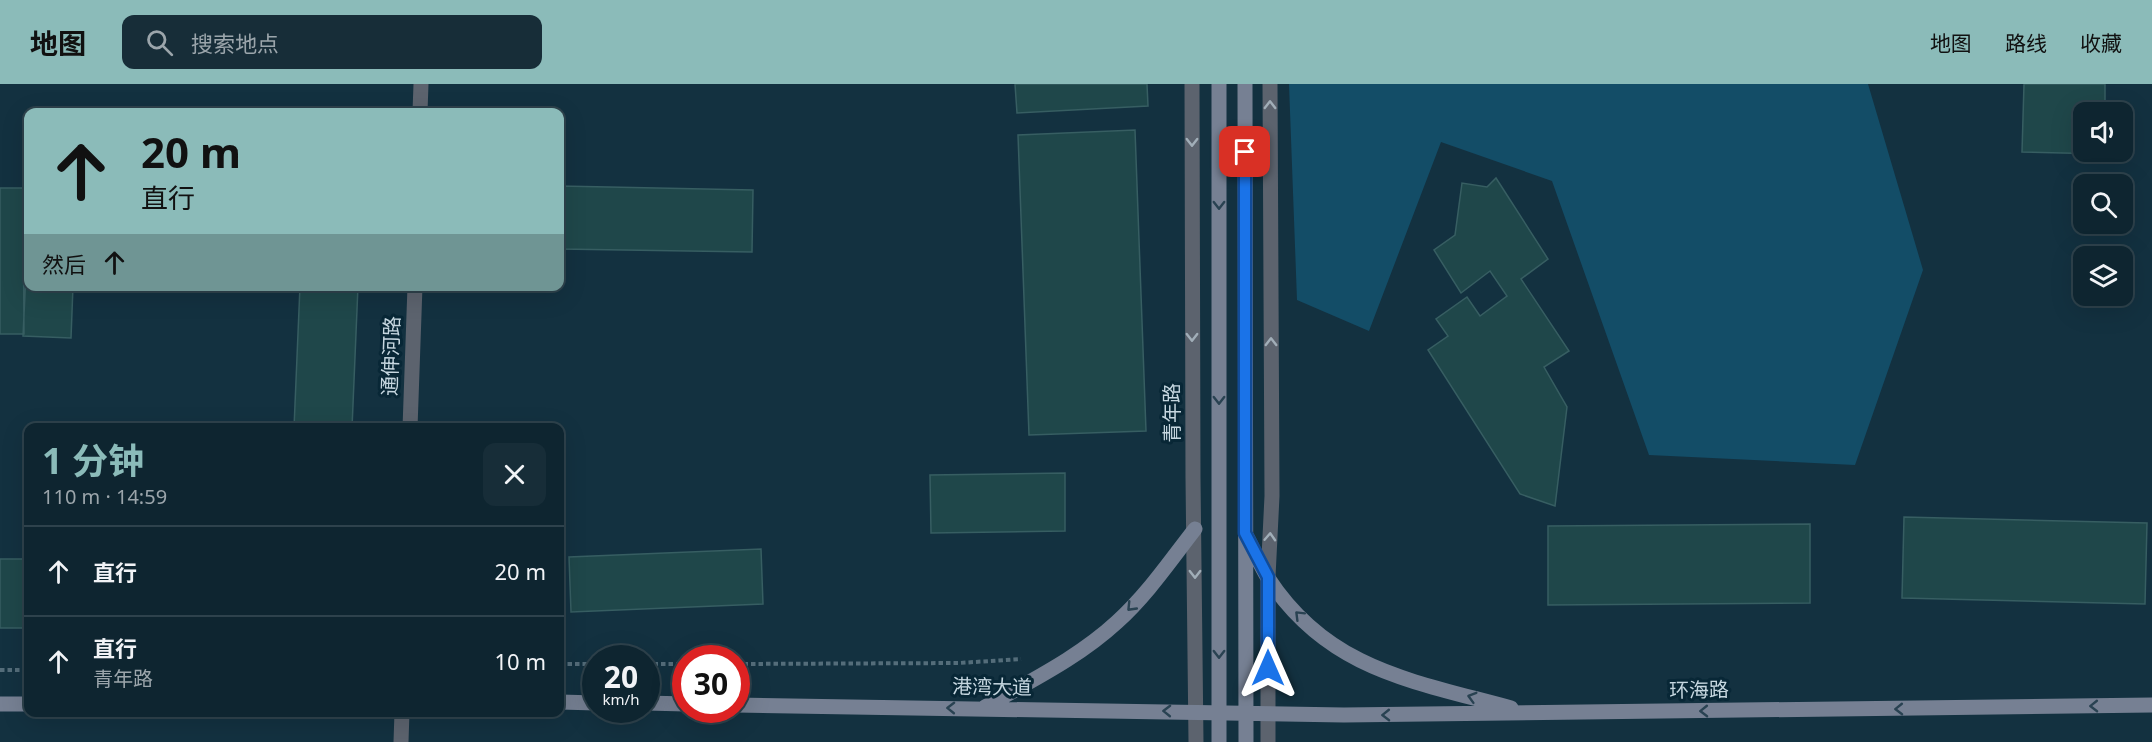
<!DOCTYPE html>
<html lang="zh">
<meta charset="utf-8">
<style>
:root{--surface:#0e2530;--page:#172d38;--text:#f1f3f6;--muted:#9ba5ab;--line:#2e424c;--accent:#8bbbb9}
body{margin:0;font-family:"Noto Sans","Noto Sans SC",sans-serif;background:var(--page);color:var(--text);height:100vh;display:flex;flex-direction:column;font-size:22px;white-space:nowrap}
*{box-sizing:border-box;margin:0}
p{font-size:20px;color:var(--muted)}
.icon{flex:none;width:33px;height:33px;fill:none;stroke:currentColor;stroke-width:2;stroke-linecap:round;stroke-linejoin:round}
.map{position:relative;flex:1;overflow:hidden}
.panel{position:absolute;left:24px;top:339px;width:540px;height:294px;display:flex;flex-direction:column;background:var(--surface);border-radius:12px;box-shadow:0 6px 24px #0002,0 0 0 2px var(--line)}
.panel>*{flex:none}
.banner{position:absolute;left:24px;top:24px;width:540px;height:183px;border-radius:12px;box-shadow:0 6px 24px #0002,0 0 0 2px var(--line);background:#8bbbb9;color:#111;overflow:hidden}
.fabs{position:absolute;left:2073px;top:18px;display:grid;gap:12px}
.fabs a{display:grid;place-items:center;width:60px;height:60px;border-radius:12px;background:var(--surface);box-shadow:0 6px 24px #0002,0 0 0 2px var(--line);font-size:30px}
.speed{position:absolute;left:582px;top:561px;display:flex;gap:12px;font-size:30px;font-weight:700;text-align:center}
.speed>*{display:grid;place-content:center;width:78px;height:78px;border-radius:50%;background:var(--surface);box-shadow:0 6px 24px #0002,0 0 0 2px var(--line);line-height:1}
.speed small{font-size:15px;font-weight:400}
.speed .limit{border:9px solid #d22;background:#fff;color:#111}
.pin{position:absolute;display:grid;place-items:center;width:51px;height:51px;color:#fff;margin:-26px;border-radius:12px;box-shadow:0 3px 9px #0006}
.me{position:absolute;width:66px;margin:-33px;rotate:0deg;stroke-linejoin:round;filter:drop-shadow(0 0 4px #0008)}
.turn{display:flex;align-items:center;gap:21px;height:126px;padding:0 18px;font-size:27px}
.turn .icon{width:78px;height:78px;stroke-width:2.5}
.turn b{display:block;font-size:42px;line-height:51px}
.then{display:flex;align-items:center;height:57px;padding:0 18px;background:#0003;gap:12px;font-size:22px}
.round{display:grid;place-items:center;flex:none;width:63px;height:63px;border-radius:12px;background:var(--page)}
.summary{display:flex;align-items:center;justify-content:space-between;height:102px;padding:0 18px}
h1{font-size:36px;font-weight:700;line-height:45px;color:var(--accent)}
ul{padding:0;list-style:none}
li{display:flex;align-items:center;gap:18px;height:90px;padding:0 18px;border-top:2px solid var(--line)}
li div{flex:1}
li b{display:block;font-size:22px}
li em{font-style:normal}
header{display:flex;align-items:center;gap:36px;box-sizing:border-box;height:84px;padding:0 30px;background:var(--accent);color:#111}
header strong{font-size:28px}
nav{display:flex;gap:33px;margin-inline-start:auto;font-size:21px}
.search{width:420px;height:54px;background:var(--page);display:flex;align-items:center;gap:15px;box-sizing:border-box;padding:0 21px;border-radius:12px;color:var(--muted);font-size:22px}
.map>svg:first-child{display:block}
</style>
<header>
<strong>地图</strong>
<div class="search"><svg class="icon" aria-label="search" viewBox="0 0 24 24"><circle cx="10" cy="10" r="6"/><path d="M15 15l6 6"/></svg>搜索地点</div>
<nav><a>地图</a><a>路线</a><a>收藏</a></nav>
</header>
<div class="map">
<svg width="2152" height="658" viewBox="0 0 2152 658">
<rect width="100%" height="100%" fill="#133140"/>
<path fill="#134d67" d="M1289,0h579l55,186 -68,195 -206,-10 -97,-274 -111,-39 -72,189 -72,-31z"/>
<path fill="#1f474a" stroke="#375e62" stroke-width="1.5" d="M1015,0h132l1,22 -131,7z
M2024,0h81v28h-21v40h19v2l-81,-2z
M1135,46l11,301 -117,4 -11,-300z
M1496,94l52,81 -27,20 48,72 -25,16 23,40 -12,99 -35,-12 -92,-144 20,-14 -12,-17 31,-22 13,19 27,-20 -17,-25 -29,22 -27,-43 21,-15 7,-52 25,4z
M560,102l193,4 -1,62 -192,-3z
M0,104h23l1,146h-24z
M28,147v55h45l-2,52 -48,-2z
M300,202h58l-6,142h-58z
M1065,389v58l-134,2 -1,-58z
M1904,433l243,6 -2,81 -243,-6z
M1810,440v79l-262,2v-79z
M761,465l2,55 -192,8 -2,-55z
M0,475h28v69h-28z"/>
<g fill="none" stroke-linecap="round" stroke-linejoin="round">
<path stroke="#546d7a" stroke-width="4" stroke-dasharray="4.5 3" stroke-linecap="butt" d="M560,580h36
M646,580h40
M736,580l223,-1 62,-4
M0,586h28"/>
<path stroke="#5c636e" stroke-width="15" d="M1192,0l1,394 3,264
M420,28l1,-28
M410,344l5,-142
M401,658l1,-30
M1268,658v-165l4,-81 -2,-412"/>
<path stroke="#768093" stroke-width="15" d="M1245,0l1,658
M1247,453c7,13 13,28 21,41 60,92 145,103 243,130
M560,618l36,1
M646,619l40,1
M0,620h28
M736,621l608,10 808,-10
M985,623c45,-26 93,-49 132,-85 30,-27 53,-61 78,-93
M1219,658v-658"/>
</g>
<defs><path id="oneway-chevron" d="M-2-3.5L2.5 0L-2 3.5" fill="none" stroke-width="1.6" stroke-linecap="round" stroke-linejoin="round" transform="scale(1.5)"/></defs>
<g stroke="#a1aeb8">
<use href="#oneway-chevron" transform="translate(1270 21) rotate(-90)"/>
<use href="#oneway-chevron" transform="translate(1192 58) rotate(90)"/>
<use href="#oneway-chevron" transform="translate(1192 253) rotate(90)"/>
<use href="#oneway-chevron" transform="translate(1271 258) rotate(-90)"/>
<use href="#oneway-chevron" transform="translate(1270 453) rotate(-87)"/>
<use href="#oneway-chevron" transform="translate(1195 490) rotate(90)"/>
</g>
<g stroke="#294252">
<use href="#oneway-chevron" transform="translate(1219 121) rotate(90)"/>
<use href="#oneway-chevron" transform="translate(1219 316) rotate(90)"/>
<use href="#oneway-chevron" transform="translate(1131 523) rotate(134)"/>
<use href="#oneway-chevron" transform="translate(1299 531) rotate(-135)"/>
<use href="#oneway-chevron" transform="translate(1219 570) rotate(90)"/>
<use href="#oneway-chevron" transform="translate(1472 613) rotate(-164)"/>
<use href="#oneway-chevron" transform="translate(2094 622) rotate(179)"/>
<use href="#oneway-chevron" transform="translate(951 624) rotate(-179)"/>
<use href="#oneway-chevron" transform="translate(1899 625) rotate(179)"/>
<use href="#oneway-chevron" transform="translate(1167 627) rotate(-179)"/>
<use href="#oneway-chevron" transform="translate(1704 627) rotate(179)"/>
<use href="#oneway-chevron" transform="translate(1386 631) rotate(179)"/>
</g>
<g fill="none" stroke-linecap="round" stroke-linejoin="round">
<g stroke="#114b97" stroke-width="15">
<path id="route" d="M1245,68v381l23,44v91"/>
</g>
<use href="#route" stroke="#1a73e8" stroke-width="10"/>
</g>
<g text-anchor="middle" stroke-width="6" stroke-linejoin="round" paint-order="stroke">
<g font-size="20" fill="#c6d7e0" stroke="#082736">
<text transform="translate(391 272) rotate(-88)" y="7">通伸河路</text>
<text transform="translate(1172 329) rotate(-90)" y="7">青年路</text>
<text transform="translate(992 603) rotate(1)" y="7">港湾大道</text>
<text transform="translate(1699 606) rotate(-1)" y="7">环海路</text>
</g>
</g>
</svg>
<div class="fabs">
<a><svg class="icon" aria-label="sound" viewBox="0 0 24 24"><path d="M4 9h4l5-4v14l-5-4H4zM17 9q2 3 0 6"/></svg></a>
<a><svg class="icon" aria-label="search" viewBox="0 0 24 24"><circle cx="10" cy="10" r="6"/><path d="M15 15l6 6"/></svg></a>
<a><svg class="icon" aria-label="layers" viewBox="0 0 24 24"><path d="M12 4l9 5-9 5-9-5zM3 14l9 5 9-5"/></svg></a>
</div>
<div class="speed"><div>20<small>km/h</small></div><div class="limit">30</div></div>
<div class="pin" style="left:1245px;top:68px;background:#d93025"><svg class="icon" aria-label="arrive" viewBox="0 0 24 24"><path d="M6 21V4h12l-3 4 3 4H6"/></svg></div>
<svg class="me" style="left:1268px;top:584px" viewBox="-20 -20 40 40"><path d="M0-17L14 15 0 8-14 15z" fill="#1a73e8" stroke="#fff" stroke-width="4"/></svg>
<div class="banner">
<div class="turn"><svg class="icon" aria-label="ahead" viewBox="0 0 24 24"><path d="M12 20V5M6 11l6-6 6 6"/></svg><div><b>20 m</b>直行</div></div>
<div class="then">然后<svg class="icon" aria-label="ahead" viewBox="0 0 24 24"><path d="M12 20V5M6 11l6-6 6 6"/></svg></div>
</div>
<section class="panel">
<div class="summary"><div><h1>1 分钟</h1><p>110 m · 14:59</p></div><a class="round"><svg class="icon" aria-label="close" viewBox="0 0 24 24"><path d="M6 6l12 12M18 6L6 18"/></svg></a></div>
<ul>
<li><svg class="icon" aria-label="ahead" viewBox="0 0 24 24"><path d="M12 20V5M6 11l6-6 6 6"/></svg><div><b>直行</b></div><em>20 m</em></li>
<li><svg class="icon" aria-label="ahead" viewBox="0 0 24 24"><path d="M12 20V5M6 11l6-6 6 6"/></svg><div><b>直行</b><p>青年路</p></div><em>10 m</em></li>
</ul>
</section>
</div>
